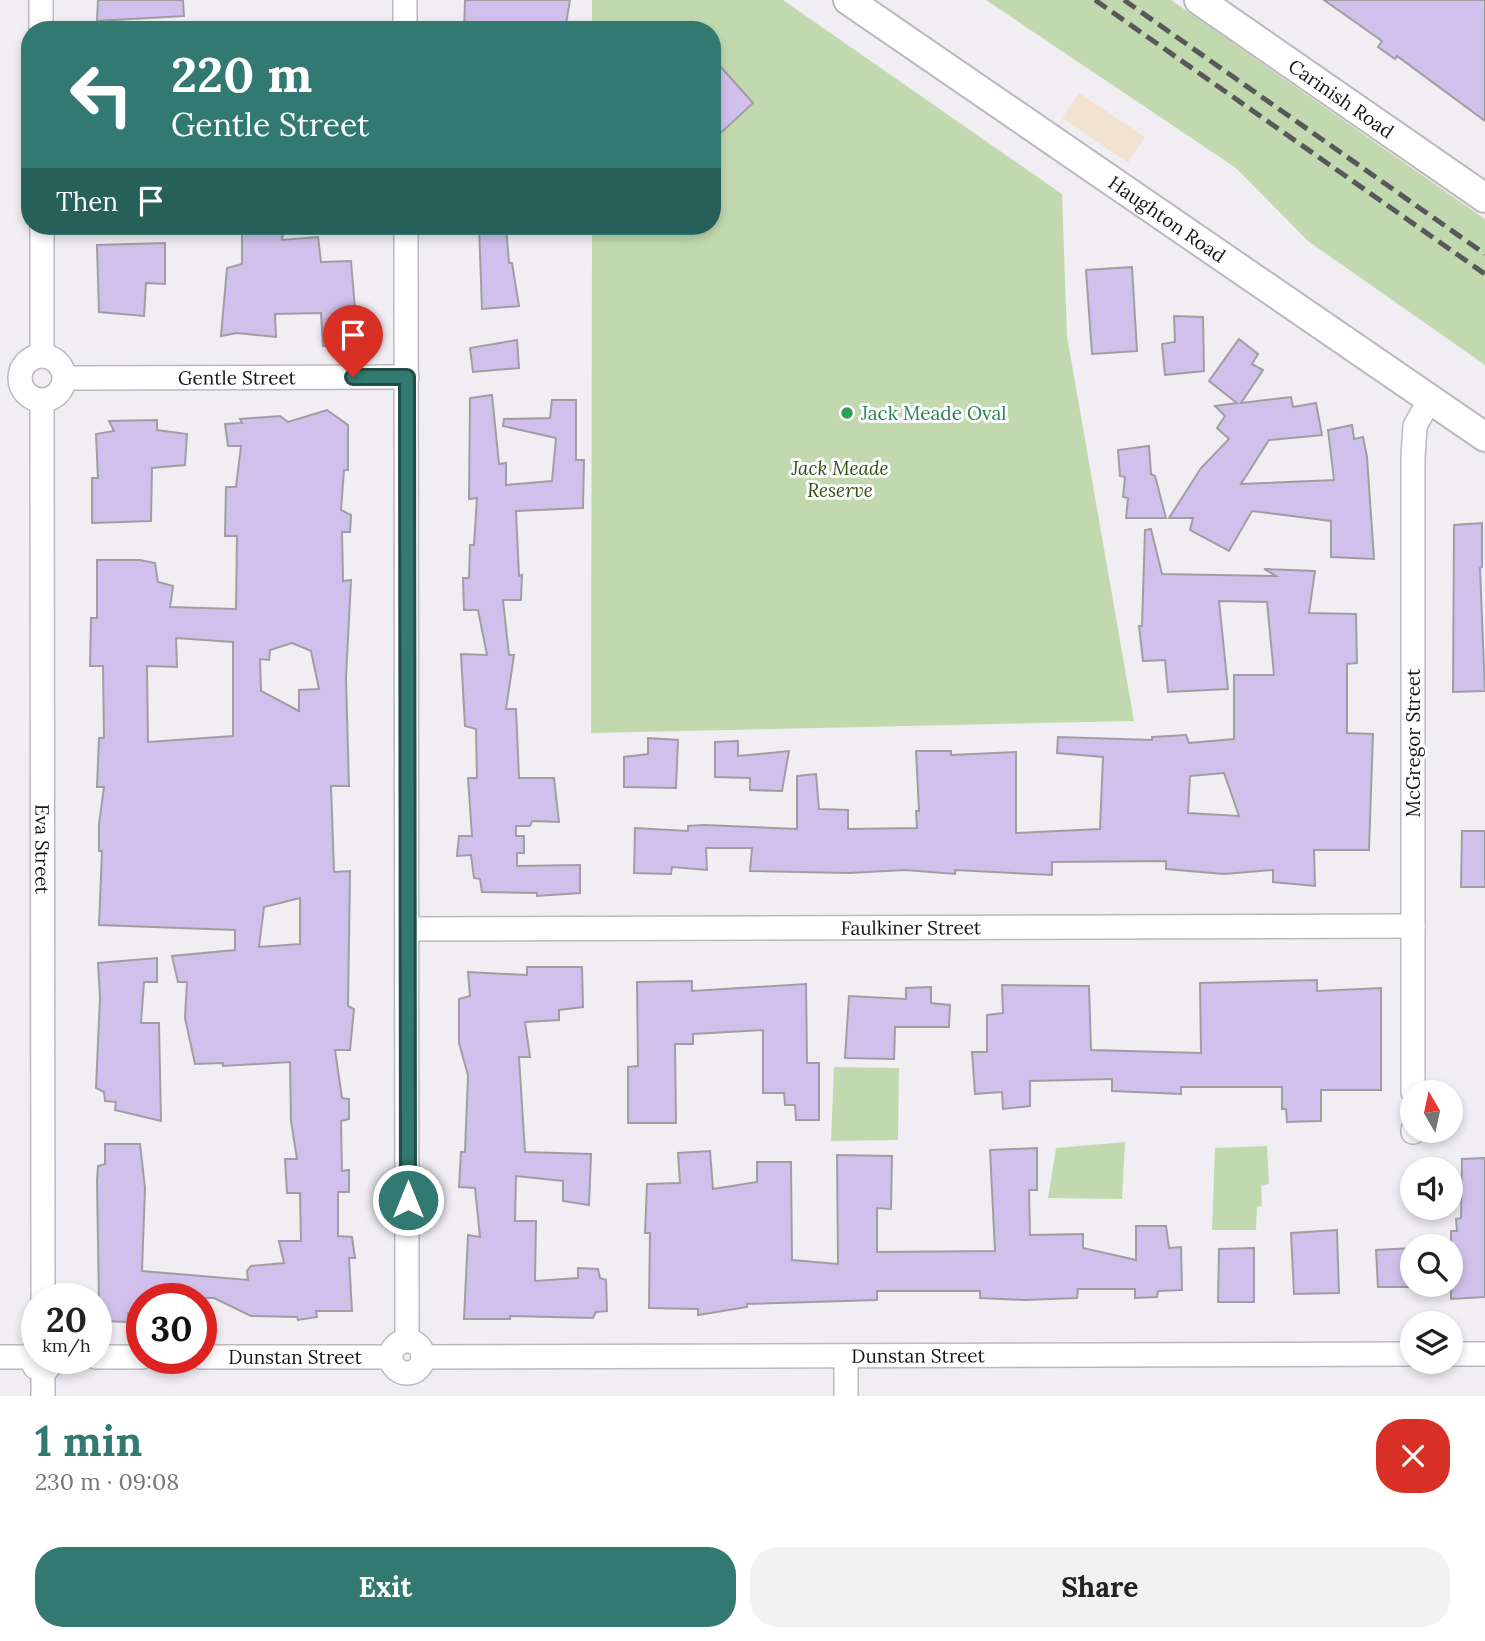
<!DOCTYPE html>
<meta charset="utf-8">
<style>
:root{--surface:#fff;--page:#f2f2f2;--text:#222;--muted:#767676;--accent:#327971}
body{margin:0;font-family:Lora,serif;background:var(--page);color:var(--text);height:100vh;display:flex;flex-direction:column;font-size:26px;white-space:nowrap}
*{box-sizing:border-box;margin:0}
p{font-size:23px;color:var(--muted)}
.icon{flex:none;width:38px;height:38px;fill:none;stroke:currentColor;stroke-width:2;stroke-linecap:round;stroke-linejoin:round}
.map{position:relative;height:1396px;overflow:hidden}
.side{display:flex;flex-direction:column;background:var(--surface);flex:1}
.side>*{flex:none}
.top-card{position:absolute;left:21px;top:21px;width:700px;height:214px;border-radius:28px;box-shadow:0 4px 10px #0003;background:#327971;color:#fff;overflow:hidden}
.needle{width:46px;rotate:351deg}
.buttons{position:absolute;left:1400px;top:1080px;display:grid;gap:14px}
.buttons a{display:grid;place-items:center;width:63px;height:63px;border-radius:50%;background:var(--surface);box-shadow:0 4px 10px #0003;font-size:35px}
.speed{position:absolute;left:21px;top:1283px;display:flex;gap:14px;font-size:35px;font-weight:700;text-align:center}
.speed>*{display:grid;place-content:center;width:91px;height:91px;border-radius:50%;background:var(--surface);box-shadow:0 4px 10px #0003;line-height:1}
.speed small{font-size:18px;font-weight:400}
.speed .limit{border:10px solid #d22;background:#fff;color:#111}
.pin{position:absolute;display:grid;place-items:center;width:60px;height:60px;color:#fff;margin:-72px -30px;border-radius:50% 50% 50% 0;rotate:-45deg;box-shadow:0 0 7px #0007}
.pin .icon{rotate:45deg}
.me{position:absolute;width:77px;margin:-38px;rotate:0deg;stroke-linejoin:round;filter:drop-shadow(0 0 5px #0008)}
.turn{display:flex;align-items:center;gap:24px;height:147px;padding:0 35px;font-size:32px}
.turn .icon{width:91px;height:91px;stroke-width:2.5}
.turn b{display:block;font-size:49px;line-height:60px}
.then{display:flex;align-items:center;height:66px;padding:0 35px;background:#0003;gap:14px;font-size:26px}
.round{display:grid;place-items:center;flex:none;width:74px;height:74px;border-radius:28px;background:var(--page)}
.headline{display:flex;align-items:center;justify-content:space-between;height:119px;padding:0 35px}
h1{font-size:42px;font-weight:700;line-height:52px;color:var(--accent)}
.button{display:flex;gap:14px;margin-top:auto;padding:14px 35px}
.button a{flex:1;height:80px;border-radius:28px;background:var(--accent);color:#fff;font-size:28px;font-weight:700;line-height:80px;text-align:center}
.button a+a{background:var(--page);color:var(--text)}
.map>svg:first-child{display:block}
</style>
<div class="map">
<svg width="1485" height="1396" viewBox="0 0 1485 1396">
<rect width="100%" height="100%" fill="#f0eef3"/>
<path fill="#f2e3d0" d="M1079,93l66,44 -17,26 -66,-45z"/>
<path fill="#c2d9af" d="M592,0h191l279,194 5,142 67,385 -543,12 1,-507h120v-196h-120z
M986,0h185l314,219v146l-177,-124 -72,-73z
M834,1067l65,1 -1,72 -67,1z
M1125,1142l-3,57 -74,-1 8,-50z
M1267,1146l2,38 -8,2 1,20 -5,1 -1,23h-44l3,-82z"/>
<path fill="#d1c0ec" stroke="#a09ea3" stroke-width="2" fill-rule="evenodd" d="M98,0h85l1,16 -87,5z
M465,0h105l-5,30h-101z
M1324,0h161v121l-88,-65 -2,3 -17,-12 4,-6z
M712,57l41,46 -41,38z
M242,226h25l1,5 15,2 -1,7 36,-3 3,25 30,-1 7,85h-35l-2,-33 -46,1 1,23 -39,-4 -16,3 6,-68 15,-4z
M479,226h27l3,37h3l7,43 -37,3z
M165,243v41l-19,-1 -2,33 -45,-4 -2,-67z
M1132,267l5,84 -45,3 -6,-84z
M1174,316l29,1 1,54 -39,4 -3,-31 13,-2z
M1239,339l19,15 -6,10 11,6 -22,33 50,-6 2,10 23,-4 6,32 -53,5 -28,44 93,-4 -6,-50 24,-5 2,14 9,-2 4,20 7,102 -43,-2v-36l-79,-10 -23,40 -39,-21 3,-12h-24l32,-50 28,-29 -12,-11 8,-12 -10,-10 22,-3 -28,-22z
M517,340l2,28 -46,4 -3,-24z
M492,395l7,69 7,-1v22l46,-4 4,-43 -53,-12 1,-7 46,-1 2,-18h24v60h8l-1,48 -67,3 3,65 3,-1 -1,25h-18l6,55h5l-8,54h10l3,69h35l5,44 -27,-1 -2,5h-14v10h8v17h-7v13l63,-1v28l-43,3v-3l-55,-1 -2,-13 -6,-1 -3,-23 -14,1 2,-20h13l-4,-58h9l-1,-49 -11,-3 -4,-72 26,1 -9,-45h-14l-1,-32h6l1,-33h4l3,-47 -8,1 1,-101z
M327,410l21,15v45h-4l-3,40 10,5 -1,17h-8l1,49 8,-1 -5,98 3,108h-18l3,86 16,-1 -2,135 6,3 -4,41h-15l7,48 7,1v20l-8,2 1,50 7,-1v22h-11v44l14,1 3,21h-6l3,53h-36l1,6 -19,3 -1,-3 -46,-1 -37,-18h-72v16l-14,-1v9l-25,-1 -4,-20 -2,-121 1,-14 7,-2v-20h35l5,44 -3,83 106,9 -1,-9 4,-5 33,-3 -5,-22h22l-1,-48h-13l-2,-34h12l-6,-38 -1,-59 -67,4v-3l-28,1 -10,-46 2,-36h-9l-6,-26 63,-6v-20l-136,-5 3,-74h-3v-27l5,-37h-7l2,-49h5l-1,-72h-13l1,-48h6v-58h43l15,3 3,19 15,4 -3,21 66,2 1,-73h-12l1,-49h10l5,-41h-13l-3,-22 17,-1 -2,-4 40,-3 8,6zM176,638l57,4v94l-85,6 -1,-76 30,1zM292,643l19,8 8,38 -20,1v21l-38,-20 -1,-32 9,1 1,-10zM300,898v46l-41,3 5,-40z
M157,420v10l30,4 -2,31 -33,3 -1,53 -59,2v-45h6l-2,-44 18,-3 -5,-10z
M1149,446l2,28 4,2 11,42h-40l2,-20 -5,-1 2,-20 -5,-1 -2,-26z
M1482,523v44l-2,1 5,123 -32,1 1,-167z
M1151,529l11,45 114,2 -12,-7 51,2 -6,42 47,1 1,49 -10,1v69l26,1 -4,116h-55l1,36 -42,-4v-12l-49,4 -58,-5v-8l-114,1v13l-97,-5v4l-50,-4 -56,3 -99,-2 2,-23h-46l1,22 -35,-3 -1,7 -37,-1 1,-45 53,3v-5l16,-1 93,4v-53l19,-2 3,35 29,1v19l69,-1 -1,-17h3l-3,-60h35v4l65,-3v81l84,-4 3,-72 -46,-4 1,-16 94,3v-3l34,-2 3,8 45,-4v-64h40l-7,-73 -48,-1 9,88 -60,3 -3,-32 -22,1 -4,-35h3l3,-96zM1224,773l15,43 -51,-3 2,-37z
M648,738l30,2 -2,48 -52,-1v-30l24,-3z
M738,741v15l51,-5 -7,40 -32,-1v-12l-35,-1v-35z
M1462,831h23v56h-24z
M157,958v24h-13l-3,41h18l2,98 -46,-11 1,-8 -11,-1 -1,-9 -8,-4 4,-91 -2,-34z
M527,967h55l1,40 -24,3v10l-34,2 5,35h-11l6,95 66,2 -2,51 -26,-4v-20l-47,-5 -1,45h21l-1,60 43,-3v-10l20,1 2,9 6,2 1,31 -11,1 -3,6 -83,-2v3h-46l4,-84 12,2 -5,-49 -16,-1 2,-35h4l3,-77 -9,-32v-44l11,-3 -2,-24 59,3z
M1317,980v11l64,-3v102h-60v31l-34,1 -1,-13h-4v-22h-101v7l-69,-3v-12l-82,2v25l-27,3 -1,-17 -27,2 -3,-42h15v-37l16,-2 -1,-28 87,1 2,64 110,3 -1,-70z
M692,981v10l114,-7 1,79h12v57h-23l-1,-15h-10l-1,-12h-21v-63l-70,4v10h-18l1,79h-48v-56l10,-1 -1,-84z
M931,987v16l19,2 -1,22h-54l-1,32 -49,-1 4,-62 57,3v-11z
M1037,1148v42h-8l1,45 53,-1v14l53,12v-34h30l3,22 12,-1 1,43 -24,1 -1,6 -22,1v-9h-57l-1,9 -52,2 -45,-2v-7h-103v9l-130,4v3l-49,8v-6l-49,-1 1,-75h-5l2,-49 33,-1 -2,-30 32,-2 3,38 44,-7v-20h34l1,98 46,4 -1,-109 55,1 -1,53 -14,-1v44l118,-1 -5,-101z
M1485,1158v139l-34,2v-68h6l-1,-12 5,-1 1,-59z
M1337,1230l2,63 -45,1 -3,-61z
M1254,1248v54h-36l1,-53z
M1412,1248v39h-34l-2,-37z"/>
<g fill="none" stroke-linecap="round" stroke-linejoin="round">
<g stroke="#bbb9be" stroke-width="26">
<g id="minor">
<path d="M41,0v30"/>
<path d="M405,0v30"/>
<path d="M42,226v129"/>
<path d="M406,226l1,1114"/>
<circle cx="42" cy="378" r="22"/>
<path id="s1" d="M65,378l342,-1"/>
<path id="s2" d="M42,401l1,897"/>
<path id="s3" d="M409,929l1004,-3"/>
<path d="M1413,1092v-635l2,-31 15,-27"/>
<path d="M1413,1132v-2"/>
<circle cx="407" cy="1357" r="16"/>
<path d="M37,1346l-7,11 5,10 12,2 9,-11"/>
<path d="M1451,1354h34"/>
<path d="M0,1357h30"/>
<path d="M96,1357h46"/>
<path id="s4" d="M201,1357h189"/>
<path id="s5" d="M423,1357l989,-3"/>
<path d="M43,1370v26"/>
<path d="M846,1396v-40"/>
</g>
</g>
<g stroke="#bbb9be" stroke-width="32">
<g id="tertiary">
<path id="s6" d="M848,0l637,437"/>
<path id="s7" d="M1199,0l286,198"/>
</g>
</g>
<use href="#minor" stroke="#fff" stroke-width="23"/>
<use href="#tertiary" stroke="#fff" stroke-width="28"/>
<path stroke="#58575a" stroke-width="5" stroke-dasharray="14 7" stroke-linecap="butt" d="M1095,0l390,274
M1124,0l361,254"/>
</g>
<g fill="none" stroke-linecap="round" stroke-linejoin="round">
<g stroke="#204f49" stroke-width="18">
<path id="route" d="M353,377h54l1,823"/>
</g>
<use href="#route" stroke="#327971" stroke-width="12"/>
</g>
<circle fill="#2e9e5b" stroke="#fdfcff" stroke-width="2.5" cx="847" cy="413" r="7"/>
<g text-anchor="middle" stroke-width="6" stroke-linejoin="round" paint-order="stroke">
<g font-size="19" fill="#161617" stroke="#fdfcff">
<text dy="7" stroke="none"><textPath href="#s7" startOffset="173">Carinish Road</textPath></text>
<text dy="7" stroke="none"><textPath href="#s6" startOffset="387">Haughton Road</textPath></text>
<text dy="7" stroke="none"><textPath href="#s1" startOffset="172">Gentle Street</textPath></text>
<text transform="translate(1413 743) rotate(-90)" y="7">McGregor Street</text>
<text dy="7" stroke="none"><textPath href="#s2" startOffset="448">Eva Street</textPath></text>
<text dy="7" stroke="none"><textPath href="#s3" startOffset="502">Faulkiner Street</textPath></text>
<text dy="7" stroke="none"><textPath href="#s5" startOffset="495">Dunstan Street</textPath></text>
<text dy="7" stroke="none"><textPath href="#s4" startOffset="94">Dunstan Street</textPath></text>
</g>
<g font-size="19" fill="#27864d" stroke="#fdfcff" text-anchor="start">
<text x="861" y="420">Jack Meade Oval</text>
</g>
<g font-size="19" font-style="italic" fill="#334f11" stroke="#fdfcff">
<text x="840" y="475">Jack Meade<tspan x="840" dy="22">Reserve</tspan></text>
</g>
</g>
</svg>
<div class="buttons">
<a><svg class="needle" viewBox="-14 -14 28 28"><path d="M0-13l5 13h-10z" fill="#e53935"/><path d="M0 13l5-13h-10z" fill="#767676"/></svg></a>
<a><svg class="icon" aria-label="sound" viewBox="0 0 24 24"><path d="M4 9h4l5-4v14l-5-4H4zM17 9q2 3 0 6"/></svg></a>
<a><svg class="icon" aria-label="search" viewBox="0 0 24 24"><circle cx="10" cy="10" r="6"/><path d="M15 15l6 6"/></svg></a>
<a><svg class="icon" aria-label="layers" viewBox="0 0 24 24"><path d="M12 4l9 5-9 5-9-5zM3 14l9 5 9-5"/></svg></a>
</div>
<div class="speed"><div>20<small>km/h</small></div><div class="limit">30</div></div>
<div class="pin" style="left:353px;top:377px;background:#d93025"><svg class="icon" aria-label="arrive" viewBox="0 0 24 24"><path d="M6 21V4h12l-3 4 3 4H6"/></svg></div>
<svg class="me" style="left:408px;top:1200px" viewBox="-20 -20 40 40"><circle r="17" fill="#327971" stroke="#fff" stroke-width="3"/><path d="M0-11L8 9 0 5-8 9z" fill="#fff"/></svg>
<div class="top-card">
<div class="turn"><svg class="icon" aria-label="left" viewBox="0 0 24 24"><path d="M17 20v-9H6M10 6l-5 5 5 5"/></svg><div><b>220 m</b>Gentle Street</div></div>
<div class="then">Then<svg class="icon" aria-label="arrive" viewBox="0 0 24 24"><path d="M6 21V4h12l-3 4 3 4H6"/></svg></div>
</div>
</div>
<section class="side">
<div class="headline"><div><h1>1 min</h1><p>230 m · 09:08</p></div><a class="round" style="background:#d93025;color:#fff"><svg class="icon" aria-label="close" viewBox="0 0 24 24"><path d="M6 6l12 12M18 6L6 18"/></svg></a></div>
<div class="button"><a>Exit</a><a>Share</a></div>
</section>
